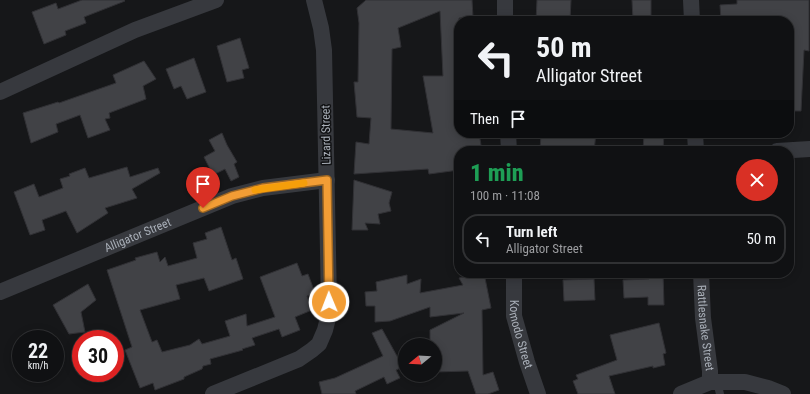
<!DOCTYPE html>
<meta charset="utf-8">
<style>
:root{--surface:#101113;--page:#191a1c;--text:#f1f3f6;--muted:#9c9da0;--line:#303133}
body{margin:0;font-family:"Roboto Condensed",sans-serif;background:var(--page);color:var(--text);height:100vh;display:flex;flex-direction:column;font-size:15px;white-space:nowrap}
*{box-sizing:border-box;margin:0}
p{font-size:13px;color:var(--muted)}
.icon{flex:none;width:22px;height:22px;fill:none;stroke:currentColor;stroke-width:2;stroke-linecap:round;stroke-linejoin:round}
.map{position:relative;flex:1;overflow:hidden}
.sheet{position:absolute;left:454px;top:146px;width:340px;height:132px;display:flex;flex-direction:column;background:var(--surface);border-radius:16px;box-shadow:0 2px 10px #0003,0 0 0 1px var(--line)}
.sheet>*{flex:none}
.banner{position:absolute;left:454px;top:16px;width:340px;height:122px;border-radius:16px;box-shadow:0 2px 10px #0003,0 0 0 1px var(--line);background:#101113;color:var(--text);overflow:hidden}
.needle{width:26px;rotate:252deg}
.fabs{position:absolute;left:398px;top:338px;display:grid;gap:8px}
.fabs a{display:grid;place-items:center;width:44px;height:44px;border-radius:50%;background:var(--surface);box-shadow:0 2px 10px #0003,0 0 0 1px var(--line);font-size:20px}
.speed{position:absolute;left:12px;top:330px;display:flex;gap:8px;font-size:20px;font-weight:700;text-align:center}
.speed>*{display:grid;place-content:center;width:52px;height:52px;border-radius:50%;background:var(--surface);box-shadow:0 2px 10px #0003,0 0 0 1px var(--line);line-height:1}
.speed small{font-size:10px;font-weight:400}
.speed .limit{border:6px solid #d22;background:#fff;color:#111}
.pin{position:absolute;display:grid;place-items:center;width:34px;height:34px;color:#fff;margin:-41px -17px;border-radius:50% 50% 50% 0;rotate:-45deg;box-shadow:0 0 4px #0007}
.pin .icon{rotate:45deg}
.me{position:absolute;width:44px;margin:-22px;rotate:359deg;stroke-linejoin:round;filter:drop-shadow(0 0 3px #0008)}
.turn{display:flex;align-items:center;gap:14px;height:84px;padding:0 16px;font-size:18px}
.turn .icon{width:52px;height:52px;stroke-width:2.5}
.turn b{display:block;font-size:28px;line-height:34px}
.then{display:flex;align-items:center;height:38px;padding:0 16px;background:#0003;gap:8px;font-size:15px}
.round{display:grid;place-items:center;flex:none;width:42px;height:42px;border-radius:21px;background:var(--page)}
.head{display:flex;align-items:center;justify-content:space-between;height:68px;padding:0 16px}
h1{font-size:24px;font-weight:800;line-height:30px;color:#1e9e55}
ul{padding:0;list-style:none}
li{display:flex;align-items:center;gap:12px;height:50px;margin:0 8px 6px;padding:0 8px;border:2px solid var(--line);border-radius:16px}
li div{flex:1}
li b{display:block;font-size:15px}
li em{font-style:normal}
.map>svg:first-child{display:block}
</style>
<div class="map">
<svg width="810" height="394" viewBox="0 0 810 394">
<rect width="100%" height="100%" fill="#161719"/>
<path fill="#414246" stroke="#313135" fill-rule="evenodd" d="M82,0h42l1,1 -41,16 2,6 -21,8 1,4 -22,9 -12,-32 24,-9 2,6z
M366,0h106l1,17 -14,1v115h20l3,18h-23v19l-30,4 -1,-5 -74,5 2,-32 13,2 2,-26 -14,-1 -3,-35h4l1,-59 -2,-15zM440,11l3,65h-20l10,57 -42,-4 1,-80 9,-2 -3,-19z
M537,0h34l-1,21h-34z
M632,0h19v21h-18z
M737,0h72v51l-5,-1 -3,61h-12v-90h-68l-1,-16 17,-1z
M240,38l9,30 -7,2 2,8 -17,4 -10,-36z
M194,58l12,34 -19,7 -6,-13 -7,3 -8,-20z
M144,61l12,18 -13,7 3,13 -37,14 1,5 -5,1 5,11 -22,8 -8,-23 -24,9 2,8 -27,11 -8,-30 35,-11 1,1 57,-20 -3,-8z
M222,133l5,12 10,17 -3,2 5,13 -8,4 -6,-12 -12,6 -9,-18 11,-6 -6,-11z
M541,133h55l-2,18h-54z
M644,133h20l-1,18h-20z
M127,167l3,10 28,-9 2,5 -28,16 5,9 -32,10 3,5 -31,20 -11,-22 -24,9 3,10 -15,5 -16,-43 20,-8 5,13 24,-9 -3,-9 10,-3 -1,-2 16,-6 4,10z
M354,180l38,12 -3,11 2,8 -13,3 2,10 -15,-1 3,7h-16z
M221,227l11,33 4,-2 7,21 -34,12 -5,-13 -28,7 4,14 -40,11 12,32 5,-2 5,12 28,-7 9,-6 3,5 28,-8 -5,-15 21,-7 1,12 28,-9 -15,-40 37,-14 5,13 6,-2 7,19 -8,3 5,14 -17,7 5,13 -18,7 -3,-8 -27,9 3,7 -13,4 1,1 -33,9 1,5 -8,2 -1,3 -18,8v2l-29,11 -2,-7 -13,5 -15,-38 7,-3 -25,-77 29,-10 -1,-2 22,-6 3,10 5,-5 3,9 29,-8 -4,-15 14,-4 -2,-6z
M484,273l7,35 -9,2 1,65 10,-3 6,18 -11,4h-12l-8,-23 -33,1v-27h-5v-15l34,-17 -34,4v-10l-40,14 -15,1v-16h-9l-1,-14 12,-1 -1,-9 31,-7v9l14,-5 -1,14 43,-8 -4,-7z
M649,273h14l1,32h-16v-8l-24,1 -1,-18 26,-1z
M594,279l1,21 -31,1 -1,-21z
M88,284l8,16 -15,12 4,20 -16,2 -16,-29z
M659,323l7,30 -3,1 2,11 -12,3v-2l-44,10 6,18h-37l-5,-13 5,-2 -2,-4 41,-15 -7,-25z
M382,329l21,38 -7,3 4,8 -13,6 -3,-7 -29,14 1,3h-34l-3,-12 16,-4 48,-22 -11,-23z"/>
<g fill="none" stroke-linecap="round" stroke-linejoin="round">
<path stroke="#37393e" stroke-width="8" d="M717,382l3,12"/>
<g stroke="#37393e" stroke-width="16">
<path d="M505,0v21"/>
<path d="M691,0l1,21"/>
<path d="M0,92l135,-62 81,-30"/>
<path d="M508,133l1,18"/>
<path d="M695,133l1,18"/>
<path d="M777,151l33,-2"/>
<path id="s1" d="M514,273v43l13,46 11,32"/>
<path id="s2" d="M701,273l2,45 7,53v11"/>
<path id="s3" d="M0,292l232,-96 31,-8 64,-8"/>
<path d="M213,394l86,-35 13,-9 7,-6 6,-14 3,-12 1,-16 -5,-252 -3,-22 -7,-28"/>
<path d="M681,394l29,-12h35l23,6 15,6"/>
</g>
</g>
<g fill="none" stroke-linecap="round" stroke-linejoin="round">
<g stroke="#9d6622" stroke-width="10">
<path id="route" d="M203,208l29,-12 31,-8 64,-8 2,122"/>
</g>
<use href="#route" stroke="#f29d35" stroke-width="7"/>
<path stroke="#f59e0b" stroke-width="7" d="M255,190l49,-7"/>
</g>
<g text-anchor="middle" stroke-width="3" stroke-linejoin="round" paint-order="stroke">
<g font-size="12" fill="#a9afb8" stroke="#111214">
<text transform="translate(326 135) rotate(-91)" y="4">Lizard Street</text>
<text dy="4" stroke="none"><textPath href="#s3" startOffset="149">Alligator Street</textPath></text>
<text dy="4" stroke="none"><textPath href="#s2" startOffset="55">Rattlesnake Street</textPath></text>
<text dy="4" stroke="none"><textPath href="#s1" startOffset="62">Komodo Street</textPath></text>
</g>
</g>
</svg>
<div class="fabs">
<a><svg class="needle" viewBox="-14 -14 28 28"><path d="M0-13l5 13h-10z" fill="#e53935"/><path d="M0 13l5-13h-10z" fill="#9c9da0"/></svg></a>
</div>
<div class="speed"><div>22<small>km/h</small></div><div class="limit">30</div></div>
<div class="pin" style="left:203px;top:208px;background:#d93025"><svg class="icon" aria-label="arrive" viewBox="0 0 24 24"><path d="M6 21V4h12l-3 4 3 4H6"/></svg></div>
<svg class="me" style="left:329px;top:302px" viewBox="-20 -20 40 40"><circle r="17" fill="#f29d35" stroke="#fff" stroke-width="3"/><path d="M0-11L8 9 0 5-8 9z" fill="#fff"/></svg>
<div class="banner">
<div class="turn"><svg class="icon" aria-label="left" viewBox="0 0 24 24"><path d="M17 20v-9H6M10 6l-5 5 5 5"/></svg><div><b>50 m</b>Alligator Street</div></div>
<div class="then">Then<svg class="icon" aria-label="arrive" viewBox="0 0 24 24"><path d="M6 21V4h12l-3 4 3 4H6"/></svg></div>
</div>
<section class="sheet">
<div class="head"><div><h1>1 min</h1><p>100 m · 11:08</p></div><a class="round" style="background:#d93025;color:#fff"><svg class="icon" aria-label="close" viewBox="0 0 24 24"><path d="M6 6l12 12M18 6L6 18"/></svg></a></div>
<ul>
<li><svg class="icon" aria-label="left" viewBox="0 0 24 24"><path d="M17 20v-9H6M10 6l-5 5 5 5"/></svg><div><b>Turn left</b><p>Alligator Street</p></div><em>50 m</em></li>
</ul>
</section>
</div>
